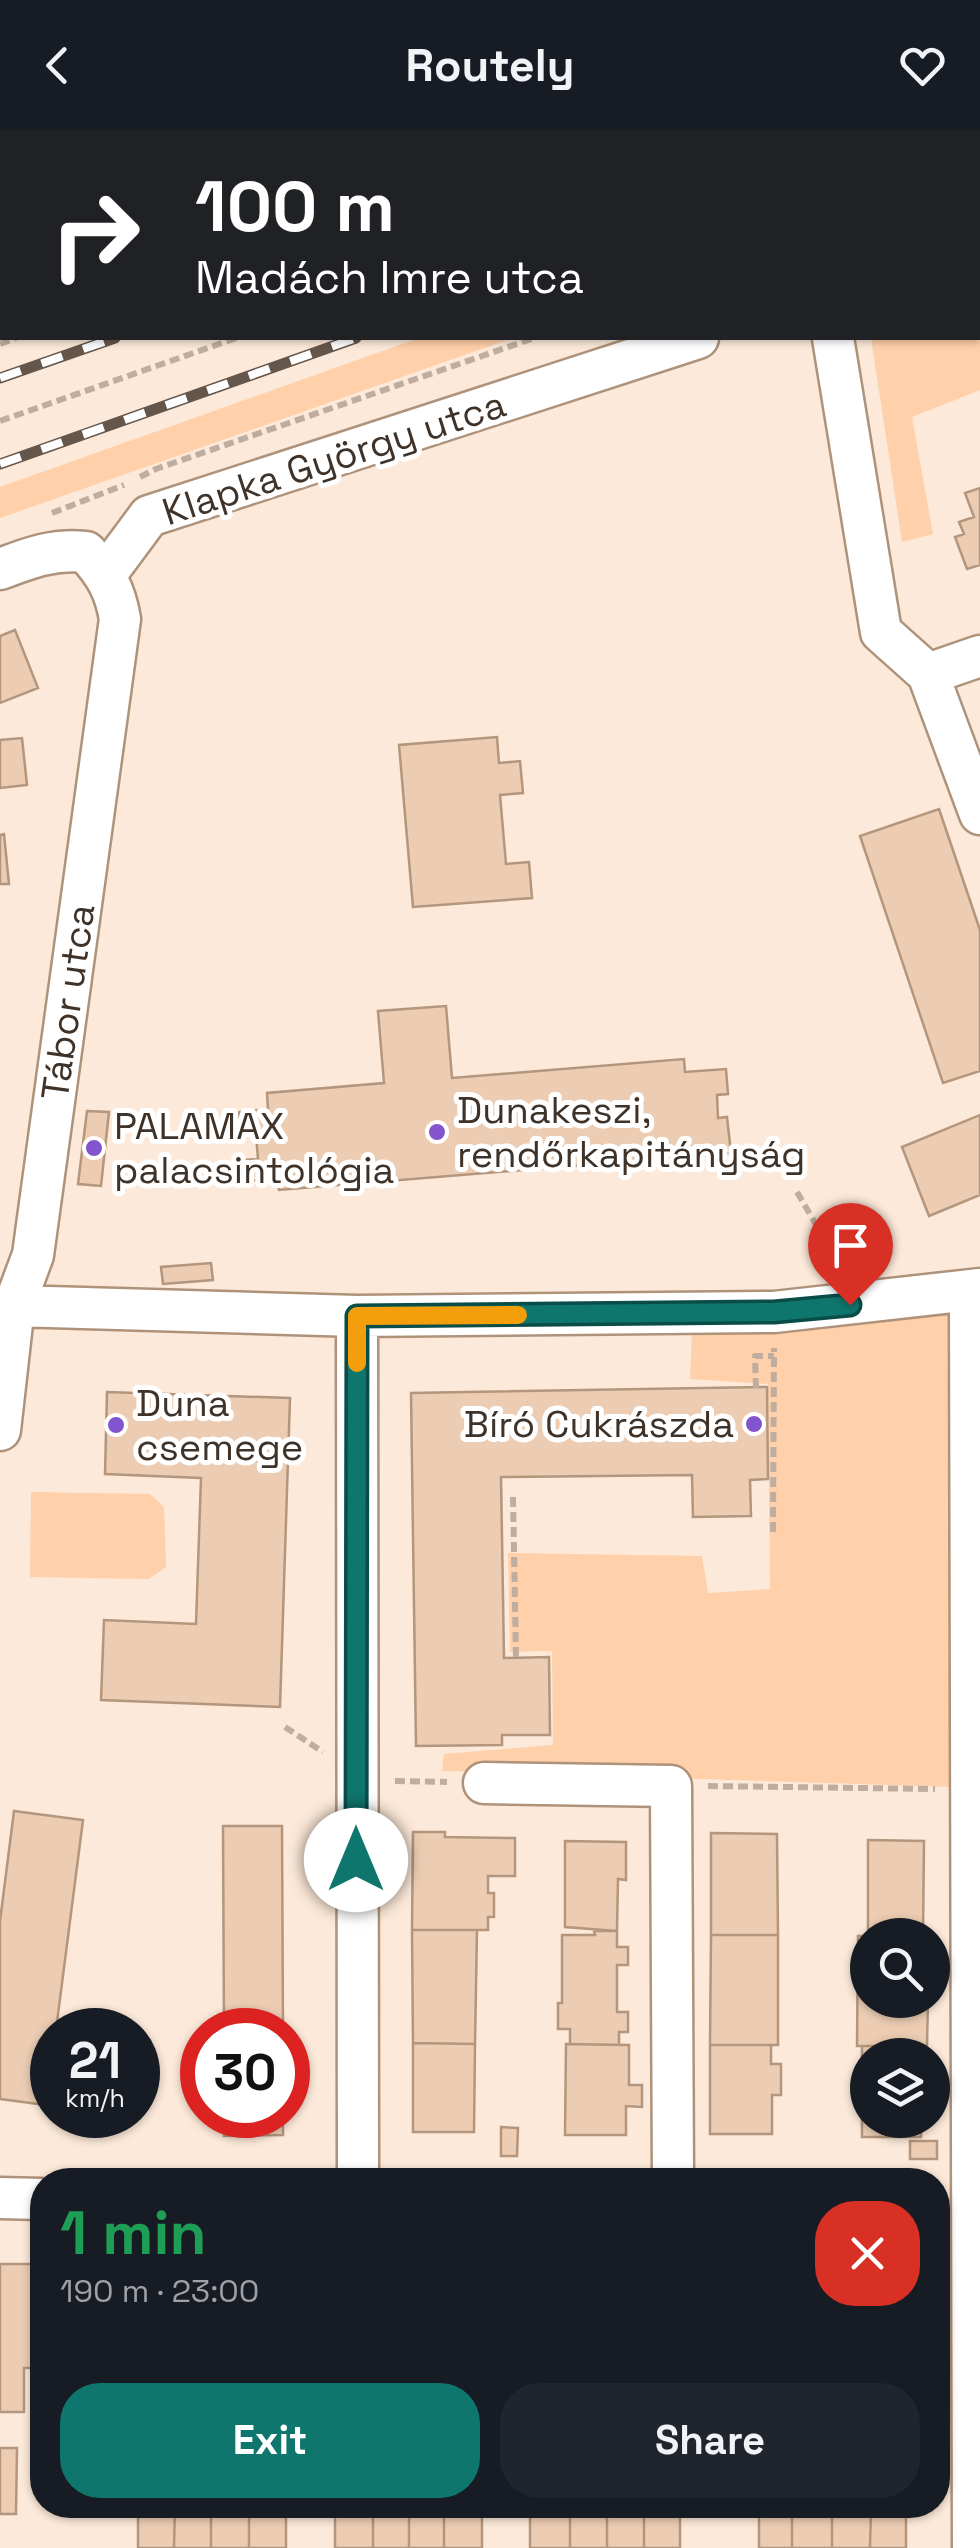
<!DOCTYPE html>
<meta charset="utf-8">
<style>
:root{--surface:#171b24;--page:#20242c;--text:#f1f3f6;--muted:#9ea1a6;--accent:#0f766e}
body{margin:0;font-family:"Space Grotesk",sans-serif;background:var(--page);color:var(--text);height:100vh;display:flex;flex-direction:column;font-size:38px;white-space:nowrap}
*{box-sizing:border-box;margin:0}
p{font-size:32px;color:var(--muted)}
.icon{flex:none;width:55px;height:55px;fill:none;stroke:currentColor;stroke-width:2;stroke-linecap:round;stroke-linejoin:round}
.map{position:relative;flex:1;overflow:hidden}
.side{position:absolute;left:30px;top:2038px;width:920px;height:350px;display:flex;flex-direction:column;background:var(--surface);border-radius:40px;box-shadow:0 2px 8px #0004}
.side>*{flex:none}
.top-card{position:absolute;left:0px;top:0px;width:980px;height:210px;box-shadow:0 2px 8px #0004;background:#202124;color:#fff;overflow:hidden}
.controls{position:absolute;left:850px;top:1788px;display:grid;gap:20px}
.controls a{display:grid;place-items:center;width:100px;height:100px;border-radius:50%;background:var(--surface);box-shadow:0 2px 8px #0004;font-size:50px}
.speed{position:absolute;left:30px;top:1878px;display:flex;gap:20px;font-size:50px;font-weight:700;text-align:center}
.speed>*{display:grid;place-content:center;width:130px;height:130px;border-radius:50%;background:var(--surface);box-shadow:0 2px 8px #0004;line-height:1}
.speed small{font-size:25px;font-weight:400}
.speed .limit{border:15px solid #d22;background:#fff;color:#111}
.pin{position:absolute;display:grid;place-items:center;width:85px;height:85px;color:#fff;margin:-102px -42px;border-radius:50% 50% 50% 0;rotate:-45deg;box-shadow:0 0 10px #0007}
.pin .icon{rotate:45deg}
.me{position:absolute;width:110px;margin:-55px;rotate:0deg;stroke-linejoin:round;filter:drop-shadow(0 0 8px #0008)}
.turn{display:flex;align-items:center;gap:35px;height:210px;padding:0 30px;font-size:45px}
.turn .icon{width:130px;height:130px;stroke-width:2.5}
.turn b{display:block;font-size:70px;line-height:85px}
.round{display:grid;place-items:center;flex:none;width:105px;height:105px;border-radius:40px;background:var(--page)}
.headline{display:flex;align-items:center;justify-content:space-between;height:170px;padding:0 30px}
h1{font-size:60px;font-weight:700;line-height:75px;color:#1e9e55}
.action{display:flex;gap:20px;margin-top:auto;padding:20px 30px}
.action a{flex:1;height:115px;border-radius:40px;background:var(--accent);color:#fff;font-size:40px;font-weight:700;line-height:115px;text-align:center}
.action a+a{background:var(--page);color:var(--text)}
header{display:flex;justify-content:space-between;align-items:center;height:130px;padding:0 30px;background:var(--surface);font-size:45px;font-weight:700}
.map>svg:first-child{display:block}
</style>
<header><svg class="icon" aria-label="back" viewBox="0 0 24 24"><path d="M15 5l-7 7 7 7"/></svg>Routely<svg class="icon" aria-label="heart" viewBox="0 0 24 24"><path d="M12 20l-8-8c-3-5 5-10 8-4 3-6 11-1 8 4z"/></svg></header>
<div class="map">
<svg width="980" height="2418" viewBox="0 0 980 2418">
<rect width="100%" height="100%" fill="#fce9d9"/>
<path fill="#ffd0a9" d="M980,145v115l-68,27 21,117 -31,8 -31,-204h107z
M419,208h94l-513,180v-31z
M951,1177l4,480 -513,-16 2,-17 109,-9 -1,-94 -42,1 -2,-99 194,3 6,37 62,-4 -2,-205 -78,-5 2,-48z
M31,1362l119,2 14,13 2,60 -17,12 -119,-2z"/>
<path fill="#eccdb3" stroke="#b3967d" stroke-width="2.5" d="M2,76v101l-2,1v-101z
M980,358v77l-13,4 -12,-32 9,-3 -5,-12 15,-5 -9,-24z
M15,500l23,58 -38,15v-67z
M497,607l2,26 21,-2 3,32 -23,2 6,69 23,-2 3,36 -119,9 -14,-162z
M22,608l5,47 -27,3v-48z
M939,679l41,121v141l-37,12 -83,-247z
M4,704l5,50h-9v-49z
M446,876l6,72 232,-19 1,13 41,-3 2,25 -11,1 1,23 9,-1 4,36 -452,37 -2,-11 -32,2 -2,-21 15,-1 -2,-24h-15l-2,-23 29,-3 -1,-16 117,-10 -6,-72z
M87,981l22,1 -8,74 -23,-2z
M980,985v80l-51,21 -27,-69z
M211,1133l2,17 -50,4 -2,-17z
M767,1257l1,92 -18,1 1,36 -58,1 -1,-42 -191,2 3,181 45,-1 1,78h-48v10l-86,1 -5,-353z
M107,1262l183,6 -10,309 -179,-7 3,-80 92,4 5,-146 -96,-4z
M14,1681l69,9 -27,210h-4l-6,75 -46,-6v-178z
M223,1696h59l1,204h-59z
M413,1702h32v5l70,1v38h-27v17h6v24h-6v13h-76z
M711,1703l66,1 1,101h-67z
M868,1710l56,1 -1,94h-23v-6h-32z
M565,1711l61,1v38l-8,-1 -1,52 -52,-4z
M412,1800h65l-2,114 -62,-1z
M594,1801h23v16h11v18h-11v47h11v20h-9v13l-49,-1v-15h-12v-26h4v-68h33z
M711,1805h67v110h-68z
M858,1806h10v64h60l-1,46h-70z
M413,1913l62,1 -1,88h-61z
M566,1914l63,1v40h13v22l-16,-1v29h-61z
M710,1915h61v19h10v31h-9v39h-62z
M862,1916h59v9h-53v65h53v17h-59z
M224,1985h59v20l-59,1z
M501,1997l17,1 -1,28h-16z
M910,2011h27v18h-27z
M0,2134h42v77h-10v27h-8v44h-24z
M0,2318h17l-1,66h-16z
M138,2375h37l-1,43h-36z
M211,2375h38v43h-38z
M249,2375h37v43h-37z
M335,2375h38v43h-38z
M373,2375h36v43h-36z
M444,2375h38v43h-38z
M530,2375h40v43h-40z
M570,2375h37v43h-37z
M607,2375h37v43h-37z
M658,2375h22v43h-36v-39l14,1z
M836,2375h30v6l5,-1 -1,38h-38v-38h4z
M175,2376h36v42h-37z
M409,2377h35v41h-35z
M759,2380h33v38h-33z
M792,2380h40v38h-40z
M871,2380l35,1v37h-36z"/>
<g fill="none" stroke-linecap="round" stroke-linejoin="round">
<g stroke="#af927a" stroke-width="45">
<path id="minor" d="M978,103l2,-1
M833,208l48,294 47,42 52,140
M0,439c29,-11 55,-21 86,-17 20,22 29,38 34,67l-87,636 -19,51 -14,124
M106,444l43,-58 549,-178
M928,544l52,-18
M970,1163l3,1255
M14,1176l343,10 417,-4 206,-23
M357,1186l1,864
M484,1653l187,3 2,394
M0,2068l42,1"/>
</g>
<path stroke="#bfaea0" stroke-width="6" stroke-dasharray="10 5" stroke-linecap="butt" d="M564,2l7,-2
M978,165l2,-1
M0,214l16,-6
M0,291l236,-83
M140,347l16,-8 378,-131
M52,383l72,-28
M797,1062l45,77
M756,1258l-1,-32h19
M513,1367l3,161
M773,1402l1,-184
M285,1597l38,25
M395,1651l52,1
M708,1656l227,3"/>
<use href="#minor" stroke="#fff" stroke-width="40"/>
<g stroke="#65564b" stroke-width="11">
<path id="rail" d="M6,2l4,-2
M695,2l8,-2
M927,2l7,-2
M0,248l115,-40
M0,334l356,-126"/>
</g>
<use href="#rail" stroke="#fff" stroke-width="8" stroke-dasharray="22" stroke-linecap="butt"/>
</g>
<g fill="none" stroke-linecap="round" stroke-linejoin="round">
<g stroke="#0a4d48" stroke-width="25">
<path id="route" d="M356,1730l1,-544 417,-4 76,-7"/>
</g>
<use href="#route" stroke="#0f766e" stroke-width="18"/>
<path stroke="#f59e0b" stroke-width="18" d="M357,1233v-47l161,-1"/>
</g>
<g fill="#8255ce" stroke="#fff" stroke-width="4">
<circle cx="437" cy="1002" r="10"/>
<circle cx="94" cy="1018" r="10"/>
<circle cx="754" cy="1294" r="10"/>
<circle cx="116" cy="1295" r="10"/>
</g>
<g text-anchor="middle" stroke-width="10" stroke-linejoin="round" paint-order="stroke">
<g font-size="38" fill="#3f3228" stroke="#fff">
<text transform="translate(334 328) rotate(-18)" y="13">Klapka György utca</text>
<text transform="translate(68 872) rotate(-82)" y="13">Tábor utca</text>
</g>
<g font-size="38" fill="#3f3228" stroke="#fff" text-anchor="start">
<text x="457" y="993">Dunakeszi,<tspan x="457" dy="44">rendőrkapitányság</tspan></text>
<text x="114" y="1009">PALAMAX<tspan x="114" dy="44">palacsintológia</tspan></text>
<text x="136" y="1286">Duna<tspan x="136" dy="44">csemege</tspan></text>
<text x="734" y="1307" text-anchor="end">Bíró Cukrászda</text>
</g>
</g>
</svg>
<div class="controls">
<a><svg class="icon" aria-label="search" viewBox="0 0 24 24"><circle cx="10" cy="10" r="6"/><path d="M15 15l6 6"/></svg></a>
<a><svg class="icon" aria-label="layers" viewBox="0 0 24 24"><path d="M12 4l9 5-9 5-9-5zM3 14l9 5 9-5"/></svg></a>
</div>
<div class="speed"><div>21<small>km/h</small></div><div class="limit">30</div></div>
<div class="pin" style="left:850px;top:1175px;background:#d93025"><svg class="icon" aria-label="arrive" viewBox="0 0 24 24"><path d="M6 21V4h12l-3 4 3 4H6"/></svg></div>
<svg class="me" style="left:356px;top:1730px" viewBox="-20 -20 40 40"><circle r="19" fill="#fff"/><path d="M0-13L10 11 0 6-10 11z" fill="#0f766e"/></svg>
<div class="top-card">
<div class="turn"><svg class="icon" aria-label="right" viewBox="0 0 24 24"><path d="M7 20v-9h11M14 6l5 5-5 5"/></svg><div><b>100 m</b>Madách Imre utca</div></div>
</div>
<section class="side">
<div class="headline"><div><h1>1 min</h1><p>190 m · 23:00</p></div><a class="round" style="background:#d93025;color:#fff"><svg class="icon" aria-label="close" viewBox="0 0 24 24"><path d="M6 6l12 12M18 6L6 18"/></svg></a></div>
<div class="action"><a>Exit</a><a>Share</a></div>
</section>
</div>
